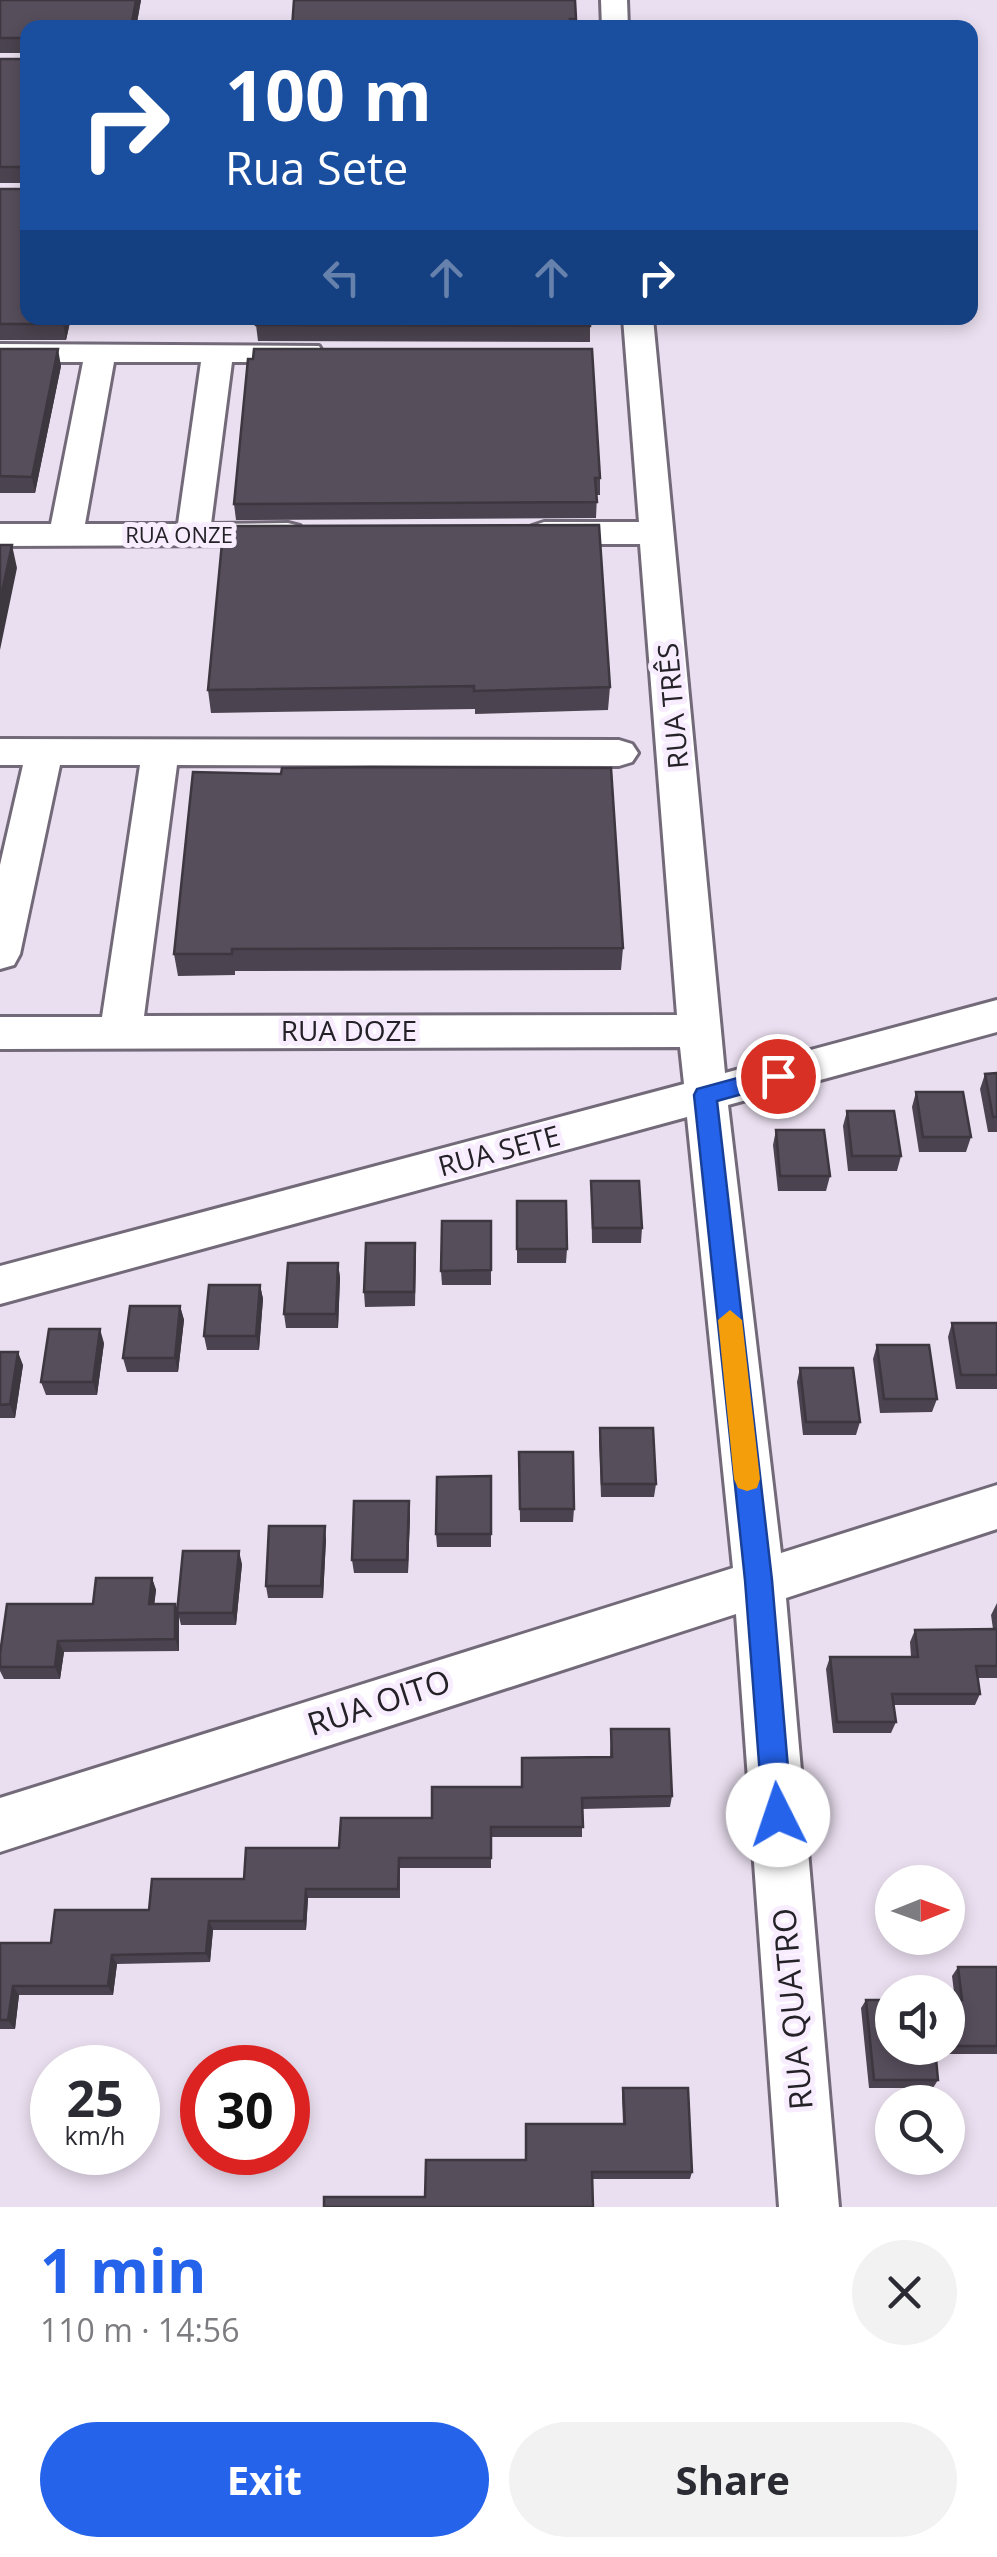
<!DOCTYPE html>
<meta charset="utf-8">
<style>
:root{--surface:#fff;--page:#f2f2f3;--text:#2b2b33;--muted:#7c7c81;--accent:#2563eb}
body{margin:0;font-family:"Open Sans",sans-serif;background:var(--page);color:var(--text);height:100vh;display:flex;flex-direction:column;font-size:38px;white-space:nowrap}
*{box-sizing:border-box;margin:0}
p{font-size:32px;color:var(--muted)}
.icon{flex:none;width:55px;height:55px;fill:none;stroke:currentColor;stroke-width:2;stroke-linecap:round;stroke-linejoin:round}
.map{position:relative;height:2207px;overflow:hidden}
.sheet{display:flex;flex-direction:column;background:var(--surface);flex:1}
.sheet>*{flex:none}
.banner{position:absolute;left:20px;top:20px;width:958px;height:305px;border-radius:20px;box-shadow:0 5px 15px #0003;background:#1a4fa0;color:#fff;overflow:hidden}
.needle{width:65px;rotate:89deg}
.buttons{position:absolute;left:875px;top:1865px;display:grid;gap:20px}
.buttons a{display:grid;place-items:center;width:90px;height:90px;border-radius:50%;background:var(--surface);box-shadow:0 5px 15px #0003;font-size:50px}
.speed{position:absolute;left:30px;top:2045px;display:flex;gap:20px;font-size:50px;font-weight:700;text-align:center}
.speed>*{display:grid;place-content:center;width:130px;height:130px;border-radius:50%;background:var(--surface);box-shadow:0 5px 15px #0003;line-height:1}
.speed small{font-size:25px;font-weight:400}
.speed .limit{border:15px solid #d22;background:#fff;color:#111}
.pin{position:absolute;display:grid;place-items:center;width:85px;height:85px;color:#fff;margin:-42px;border:5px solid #fff;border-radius:50%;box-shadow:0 2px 10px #0007}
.me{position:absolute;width:110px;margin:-55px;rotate:356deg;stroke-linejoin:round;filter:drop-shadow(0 0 8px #0008)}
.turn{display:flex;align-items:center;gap:35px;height:210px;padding:0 40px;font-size:45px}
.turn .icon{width:130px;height:130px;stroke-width:2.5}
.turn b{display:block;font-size:70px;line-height:85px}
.lanes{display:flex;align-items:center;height:95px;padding:0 40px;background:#0003;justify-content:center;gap:50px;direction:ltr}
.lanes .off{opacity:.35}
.round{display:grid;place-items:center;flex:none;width:105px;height:105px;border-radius:52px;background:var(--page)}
.summary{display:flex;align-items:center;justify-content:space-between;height:170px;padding:0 40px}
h1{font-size:60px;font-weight:700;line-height:75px;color:var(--accent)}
.action{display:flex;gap:20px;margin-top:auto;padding:20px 40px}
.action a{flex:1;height:115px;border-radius:60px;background:var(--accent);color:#fff;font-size:40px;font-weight:700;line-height:115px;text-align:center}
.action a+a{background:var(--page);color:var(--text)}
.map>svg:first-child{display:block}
</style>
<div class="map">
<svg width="997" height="2207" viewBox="0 0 997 2207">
<rect width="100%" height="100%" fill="#eadff0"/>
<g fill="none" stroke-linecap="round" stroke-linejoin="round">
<g stroke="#736a79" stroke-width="6">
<path id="minor" d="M601,0h26l1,28h-26z
M623,318h30l72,755 272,-73v32l-269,73 53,448 216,-68v44l-211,69 53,609h-60l-43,-593 -736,238v-54l733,-230 -46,-451 -687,187v-38l684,-182 -4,-37 -680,2v-32h102l38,-252h-80l-40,189 -6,11 -14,4v-104l23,-100h-23v-26l619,1 13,4 6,9 -6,9 -13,4 -442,-1 -33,251 533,-1 -37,-471h-96l-12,-4 -5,-7 5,-7 12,-4h95z
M0,344l319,2 4,7 -15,9h-76l-21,162 77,-1 12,3 5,8 -5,8 -12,3 -288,1v-22h51l32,-162h-83zM114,362h87l-23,162h-93z"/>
</g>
<use href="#minor" fill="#fff" fill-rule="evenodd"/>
</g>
<path fill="#4b434f" d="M0,0h141l-5,28 -108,25h-28z
M576,19v9h-284z
M0,59h28v124h-28z
M0,189l28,129h43l-5,22h-66z
M256,325l334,1v16l-332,-1z
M0,349l61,17 -26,127h-35z
M600,478v17h-3l-1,23 -360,2 -2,-16z
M222,543l388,144 -2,23 -133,4v-5l-264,4 -3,-23z
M193,772l430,176 -2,22 -386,1v4l-57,1 -4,-22z
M997,1073v59h-9l-8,-43 5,-15z
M916,1092l55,45 -5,15h-47l-7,-45z
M847,1111l54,45 -4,15h-49l-5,-45z
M776,1130l54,46 -4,15h-48l-5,-46z
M591,1181l51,47 -1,15h-49z
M517,1201l50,48 -1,14h-49z
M491,1221v64h-49l-1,-14z
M416,1257l-1,49 -50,1 -1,-15z
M338,1263l2,15 -2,50h-52l-2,-14z
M260,1285l3,14 -4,51h-52l-3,-14z
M180,1306l4,14 -6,52h-51l-4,-14z
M952,1323h45v66h-41l-8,-52z
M104,1343l-7,52h-51l-5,-13z
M877,1345l60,54 -5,13 -52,1 -7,-54z
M0,1352l23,13 -8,53h-15z
M800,1368l60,54 -4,13h-53l-6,-53z
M600,1428l56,56 -2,13h-53l-2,-56z
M519,1452l55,57 -1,13h-53z
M491,1476v71h-54l-1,-13z
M410,1514l-2,59h-54l-2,-13z
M326,1539l-3,59h-55l-2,-12z
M242,1564l-6,61h-55l-2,-8v34l-115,1 -4,27h-56l-4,-8v-17l93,-50 59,-26 4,12 -2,14 23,8z
M997,1603v75h-19l2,16 -5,11h-81l2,17 -5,11h-58l-7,-64 4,-12h81l-1,-15 5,-12 78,-1 -2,-14z
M611,1729l61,67 -2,11 -88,2v28h-91v31h-91v30h-92l-2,32h-93l-3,32 -93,2 -4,31h-94l-4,34h-15v-86h51l381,-125 178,-61z
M958,1967h39v87h-61l2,26 -5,8h-64l-8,-80 5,-8 26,48h56v-48h7l-3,-24z
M623,2088l69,84 -2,7h-98l-167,18 198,-73 -1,-28z"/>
<path fill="#3d3740" d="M136,0h5l-5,28h-5z
M64,318h7l-5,22 -3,-16z
M58,349l3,17 -26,127 -3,-16z
M12,545l5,23 -17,82v-49z
M338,1263l2,15 -2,50 -2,-14z
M260,1285l3,14 -4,51 -3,-14z
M180,1306l4,14 -6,52 -3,-14z
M100,1329l4,14 -7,52 -4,-13z
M18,1352l5,13 -8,53 -5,-14z
M409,1501l1,13 -2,59 -1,-13z
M325,1526l1,13 -3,59 -2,-12z
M239,1551l3,13 -6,61 -3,-12z
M152,1578l4,12 -3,26 -4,-12z
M175,1604l4,12v35l-4,-12z
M58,1641l6,11 -4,27 -5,-12z
M306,1889l2,9 -2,32 -2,-9z
M209,1921l4,9 -3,32 -4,-9z
M112,1955l5,9 -4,31 -5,-9z
M13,1986l6,9 -4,34 -7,-9z"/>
<path fill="#574e5c" stroke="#3d3740" stroke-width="2.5" d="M0,0h136l-5,28h-103v10h-28z
M294,0h281l1,19h-6l1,9h-279z
M0,59h28v108h-28z
M0,189h28v129h36l-1,6h-63z
M257,318h333v8l-334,-1z
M0,349h58l-26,128 -32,-1z
M254,349h338l8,129h-5l2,24 -363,2 14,-145h5z
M599,525l11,162 -136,4v-5l-266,4 14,-147h7l1,-17z
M0,545h12l-12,56z
M372,767l239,1 12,180 -391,1v5h-58l19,-182 88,2 1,-6z
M997,1073v44h-4l-8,-43z
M916,1092h47l8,45h-48z
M847,1111h47l7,45h-49z
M776,1130h48l6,46h-50z
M591,1181h48l3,47h-49z
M517,1201h49l1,48h-50z
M442,1221h49v49l-50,1z
M366,1243h49l-1,49h-50z
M288,1263h50l-2,51h-52z
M209,1285h51l-4,51h-52z
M130,1306h50l-5,52h-52z
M952,1323h45v52h-36z
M49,1329h51l-7,53h-52z
M877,1345h52l8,54h-53z
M0,1352h18l-8,52 -10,1z
M800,1368h53l7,54h-54z
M600,1428h53l3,56h-54z
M519,1452h54l1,57h-54z
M491,1476v58h-55l1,-57z
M354,1501h55l-2,59h-55z
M269,1526h56l-4,60h-55z
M183,1551h56l-6,62h-56z
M96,1578h56l-3,26h26v35l-117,2 -3,26h-55v-13l7,-50h86z
M997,1629v37h-21l4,28h-88l4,28h-59l-7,-65h88l-3,-27z
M611,1729h58l3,67 -90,2 1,29h-92v31h-92l-1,31h-92l-2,32h-95l-3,32 -94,2 -4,31h-95l-5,34h-8v-77h51l4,-33h94l3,-31h92l2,-31h93l2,-30h91v-31h90v-29l90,-1z
M958,1967h39v79h-49v-46h14z
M866,2000h26v48h43l3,32h-64z
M623,2088h65l4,84h-100l1,35h-269v-10h101l1,-37h100v-36h99z"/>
<path fill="#2563eb" stroke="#184099" stroke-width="2.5" d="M778,1067l12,9 -4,6 -69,19 55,479 20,235 -4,10 -10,5 -11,-5 -4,-10 -18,-235 -51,-485 3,-6z"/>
<path fill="#f59e0b" d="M730,1310l12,10 18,159 -3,9 -10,3 -9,-3 -4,-9 -16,-159z"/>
<g text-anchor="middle" stroke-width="10" stroke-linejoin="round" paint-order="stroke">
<g font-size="22" fill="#242127" stroke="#f7edfe">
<text x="179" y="543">RUA ONZE</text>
</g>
<g font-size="28" fill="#242127" stroke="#f7edfe">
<text transform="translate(673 706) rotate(-95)" y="10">RUA TRÊS</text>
<text x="349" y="1041">RUA DOZE</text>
<text transform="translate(499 1151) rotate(-15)" y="10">RUA SETE</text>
</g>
<g font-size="32" fill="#242127" stroke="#f7edfe">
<text transform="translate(379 1703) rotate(-18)" y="11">RUA OITO</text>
<text transform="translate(793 2009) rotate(-95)" y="11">RUA QUATRO</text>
</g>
</g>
</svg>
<div class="buttons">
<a><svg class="needle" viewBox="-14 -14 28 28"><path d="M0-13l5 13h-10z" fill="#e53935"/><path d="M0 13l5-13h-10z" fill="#7c7c81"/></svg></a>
<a><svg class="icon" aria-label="sound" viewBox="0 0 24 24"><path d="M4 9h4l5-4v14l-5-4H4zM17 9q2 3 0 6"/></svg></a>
<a><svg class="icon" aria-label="search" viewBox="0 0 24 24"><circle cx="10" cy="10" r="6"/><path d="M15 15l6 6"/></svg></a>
</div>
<div class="speed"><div>25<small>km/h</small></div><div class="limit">30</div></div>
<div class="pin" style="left:778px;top:1076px;background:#d93025"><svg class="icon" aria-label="arrive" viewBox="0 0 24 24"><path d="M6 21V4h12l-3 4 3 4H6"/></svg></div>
<svg class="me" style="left:778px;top:1815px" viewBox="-20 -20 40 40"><circle r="19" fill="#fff"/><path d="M0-13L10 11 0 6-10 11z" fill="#2563eb"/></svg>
<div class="banner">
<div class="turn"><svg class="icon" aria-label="right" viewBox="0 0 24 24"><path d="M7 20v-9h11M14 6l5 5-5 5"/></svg><div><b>100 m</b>Rua Sete</div></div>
<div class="lanes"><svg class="icon off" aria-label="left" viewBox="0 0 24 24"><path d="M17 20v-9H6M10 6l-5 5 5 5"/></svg><svg class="icon off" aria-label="ahead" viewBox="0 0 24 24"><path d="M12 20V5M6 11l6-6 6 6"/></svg><svg class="icon off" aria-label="ahead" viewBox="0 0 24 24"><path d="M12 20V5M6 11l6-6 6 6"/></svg><svg class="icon" aria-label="right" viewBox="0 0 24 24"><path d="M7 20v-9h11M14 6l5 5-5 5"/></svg></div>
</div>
</div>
<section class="sheet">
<div class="summary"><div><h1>1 min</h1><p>110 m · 14:56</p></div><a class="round"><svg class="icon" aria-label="close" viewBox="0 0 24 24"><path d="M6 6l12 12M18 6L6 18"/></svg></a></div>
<div class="action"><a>Exit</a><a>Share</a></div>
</section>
